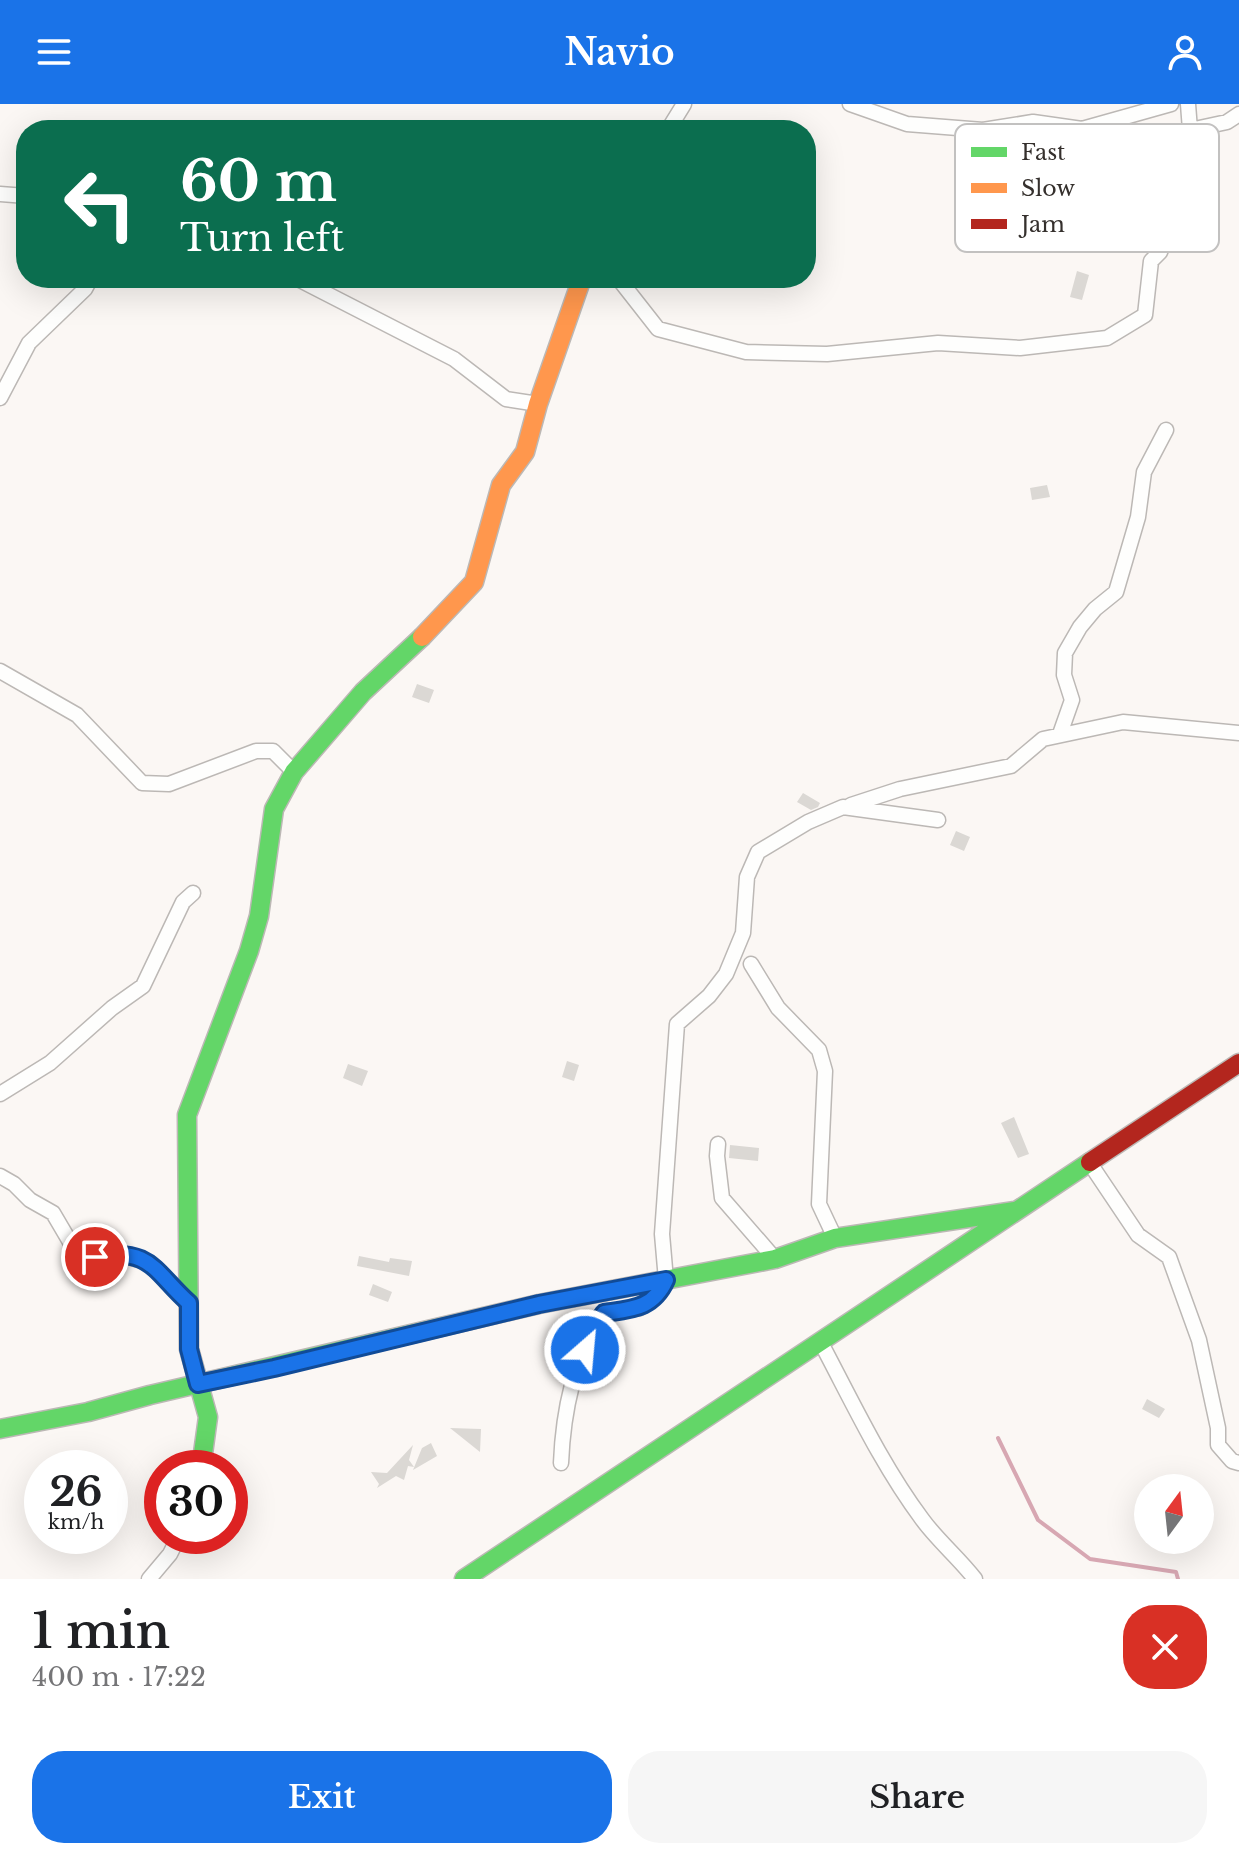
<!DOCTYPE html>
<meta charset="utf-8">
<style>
:root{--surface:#fff;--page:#f6f6f6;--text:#202124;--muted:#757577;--accent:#1a73e8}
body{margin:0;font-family:"Libre Baskerville",serif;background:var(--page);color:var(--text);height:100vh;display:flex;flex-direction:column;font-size:30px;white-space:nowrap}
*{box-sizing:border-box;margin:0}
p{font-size:26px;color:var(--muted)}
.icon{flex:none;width:44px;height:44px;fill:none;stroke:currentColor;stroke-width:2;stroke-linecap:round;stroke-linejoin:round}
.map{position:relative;height:1475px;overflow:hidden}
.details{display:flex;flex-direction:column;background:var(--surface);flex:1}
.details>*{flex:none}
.guide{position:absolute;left:16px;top:16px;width:800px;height:168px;border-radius:32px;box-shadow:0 8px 32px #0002;background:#0b6e4f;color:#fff;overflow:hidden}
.needle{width:52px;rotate:15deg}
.controls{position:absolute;left:1134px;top:1370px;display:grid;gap:16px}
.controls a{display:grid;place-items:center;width:80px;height:80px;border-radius:50%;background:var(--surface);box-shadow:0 8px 32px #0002;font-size:40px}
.speed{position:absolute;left:24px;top:1346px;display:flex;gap:16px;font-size:40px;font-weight:700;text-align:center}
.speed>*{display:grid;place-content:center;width:104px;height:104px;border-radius:50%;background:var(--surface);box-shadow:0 8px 32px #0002;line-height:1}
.speed small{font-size:20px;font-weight:400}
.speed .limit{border:12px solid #d22;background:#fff;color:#111}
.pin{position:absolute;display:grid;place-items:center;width:68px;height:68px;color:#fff;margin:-34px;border:4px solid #fff;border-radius:50%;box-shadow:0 2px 8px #0007}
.me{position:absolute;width:88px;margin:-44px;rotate:27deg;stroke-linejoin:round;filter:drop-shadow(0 0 6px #0008)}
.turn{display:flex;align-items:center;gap:28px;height:168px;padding:0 32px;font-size:36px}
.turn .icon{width:104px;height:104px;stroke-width:2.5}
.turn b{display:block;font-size:56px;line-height:68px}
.round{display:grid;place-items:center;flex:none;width:84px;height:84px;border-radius:32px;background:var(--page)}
.summary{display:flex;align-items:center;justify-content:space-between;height:136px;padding:0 32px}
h1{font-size:48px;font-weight:600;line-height:60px}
.action{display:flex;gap:16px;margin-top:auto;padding:16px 32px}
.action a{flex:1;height:92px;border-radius:32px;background:var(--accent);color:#fff;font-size:32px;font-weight:600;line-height:92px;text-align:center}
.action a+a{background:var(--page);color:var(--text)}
header{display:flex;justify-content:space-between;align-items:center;height:104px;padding:0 32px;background:var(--accent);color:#fff;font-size:36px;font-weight:600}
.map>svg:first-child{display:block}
</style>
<header><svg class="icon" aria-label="menu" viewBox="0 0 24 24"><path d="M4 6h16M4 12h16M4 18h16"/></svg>Navio<svg class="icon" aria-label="person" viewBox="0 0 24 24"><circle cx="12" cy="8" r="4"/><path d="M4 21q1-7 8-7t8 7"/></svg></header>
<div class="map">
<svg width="1239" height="1475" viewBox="0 0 1239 1475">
<rect width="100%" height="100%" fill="#fbf7f4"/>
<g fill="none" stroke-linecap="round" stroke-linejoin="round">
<path stroke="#d7a7b2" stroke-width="4" d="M998,1334l40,82 52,39 86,13 2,7"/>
</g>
<path fill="#dbd8d4" d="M1077,167l12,4 -7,25 -12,-3z
M1047,381l3,12 -18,3 -2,-12z
M417,580l17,6 -5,13 -17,-6z
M803,689l17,10 -2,4 -7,3 -14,-8z
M956,727l14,6 -6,14 -14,-6z
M567,957l12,4 -5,16 -12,-4z
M348,960l20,7 -6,15 -19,-8z
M1014,1013l15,37 -11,4 -17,-35z
M730,1041l29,3 -1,13 -29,-3z
M359,1152l30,6 1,-4 22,3 -3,15 -52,-10z
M373,1180l19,8 -4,10 -19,-7z
M1147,1295l18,10 -6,9 -17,-9z
M450,1324l31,1 -1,23z
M431,1339l6,13 -24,14 9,-22z
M413,1341l-4,15 5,7 -6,-1 -4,14 -8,-4 -19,12 2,-4 -8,-12 16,1z"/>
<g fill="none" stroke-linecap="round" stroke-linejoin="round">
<g stroke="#bcb8b5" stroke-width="17">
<path id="street" d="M850,0l57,20 76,6 50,-8 49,7 89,-25
M668,26l16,-26
M1190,26l37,-8 12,-8
M0,90l26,2
M296,174l158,81 52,40 32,5
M618,174l40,51 88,23 81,2 111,-11 82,5 87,-10 38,-23 6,-54 9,-9 20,-50 10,-72 -2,-26
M0,294l29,-55 56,-54 6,-11
M0,567l77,44 65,68 27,1 87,-33h17l21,21
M1060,630l12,-34 -8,-25 1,-22 15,-26 15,-18 21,-17 22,-75 6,-45 22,-42
M851,701l49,-16 111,-23 32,-27 80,-17 116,11
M751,860l27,44 41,42 6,21 -6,133 16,34
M0,990l50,-31 62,-55 31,-22 40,-84 10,-9
M718,1040l-1,12 5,42 53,61
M1089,1058l49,73 31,22 30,83 19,88v17l14,16 7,2
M0,1072l14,8 16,16 23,13 20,34 22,10 24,-3 33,10 37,39
M820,1237c32,60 61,123 102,178 15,21 37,39 53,60
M561,1359c2,-50 13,-108 43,-150l36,-5 20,-17 6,-11 -4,-46 15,-210 32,-28 17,-22 17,-41 4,-56 11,-25 50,-30 35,-15 95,13
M149,1475l21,-25 9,-18"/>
</g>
<g stroke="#bcb8b5" stroke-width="21">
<path id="fast" d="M0,1325l88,-17 62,-17 389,-91 236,-45 60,-21 180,-27
M201,1364l7,-51 -19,-68 -2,-234 62,-164 10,-35 15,-107 20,-37 69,-80 59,-55
M464,1475l626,-417"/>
</g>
<g stroke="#bcb8b5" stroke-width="21">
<path id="slow" d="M422,533l52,-55 27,-97 24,-33 13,-48 44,-126"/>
</g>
<g stroke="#bcb8b5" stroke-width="21">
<path id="jam" d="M1090,1058l149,-99"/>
</g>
<use href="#street" stroke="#fefefd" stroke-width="14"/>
<use href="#fast" stroke="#63d668" stroke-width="18"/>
<use href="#slow" stroke="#ff974d" stroke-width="18"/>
<use href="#jam" stroke="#b3261e" stroke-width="18"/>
</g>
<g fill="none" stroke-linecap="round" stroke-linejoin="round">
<g stroke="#114b97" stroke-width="20">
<path id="route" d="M95,1153c57,-10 59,15 94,46v46l9,35 76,-16 265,-64 127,-24c-13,29 -34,29 -62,33l-13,18 -6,19"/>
</g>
<use href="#route" stroke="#1a73e8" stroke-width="14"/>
</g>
<rect x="955" y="20" width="264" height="128" rx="12" fill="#fff" stroke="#c2c1c0" stroke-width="2"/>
<rect x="971" y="43" width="36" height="10" fill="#63d668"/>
<rect x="971" y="79" width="36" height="10" fill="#ff974d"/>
<rect x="971" y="115" width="36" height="10" fill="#b3261e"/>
<g font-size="22" fill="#35302d">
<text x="1021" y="56">Fast</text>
<text x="1021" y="92">Slow</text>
<text x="1021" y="128">Jam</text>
</g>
</svg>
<div class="controls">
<a><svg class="needle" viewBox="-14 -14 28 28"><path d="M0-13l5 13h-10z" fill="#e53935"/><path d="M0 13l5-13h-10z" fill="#757577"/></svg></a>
</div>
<div class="speed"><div>26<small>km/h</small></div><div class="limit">30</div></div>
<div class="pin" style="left:95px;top:1153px;background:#d93025"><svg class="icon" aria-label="arrive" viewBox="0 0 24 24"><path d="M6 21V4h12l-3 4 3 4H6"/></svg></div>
<svg class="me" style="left:585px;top:1246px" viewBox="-20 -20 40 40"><circle r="17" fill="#1a73e8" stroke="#fff" stroke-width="3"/><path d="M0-11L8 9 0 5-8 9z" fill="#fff"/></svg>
<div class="guide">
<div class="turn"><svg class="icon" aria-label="left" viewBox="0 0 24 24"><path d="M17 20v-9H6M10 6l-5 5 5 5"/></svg><div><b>60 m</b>Turn left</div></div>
</div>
</div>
<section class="details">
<div class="summary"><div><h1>1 min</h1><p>400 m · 17:22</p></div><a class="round" style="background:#d93025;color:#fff"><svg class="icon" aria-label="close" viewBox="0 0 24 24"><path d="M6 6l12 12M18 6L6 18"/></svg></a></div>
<div class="action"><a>Exit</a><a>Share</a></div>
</section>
